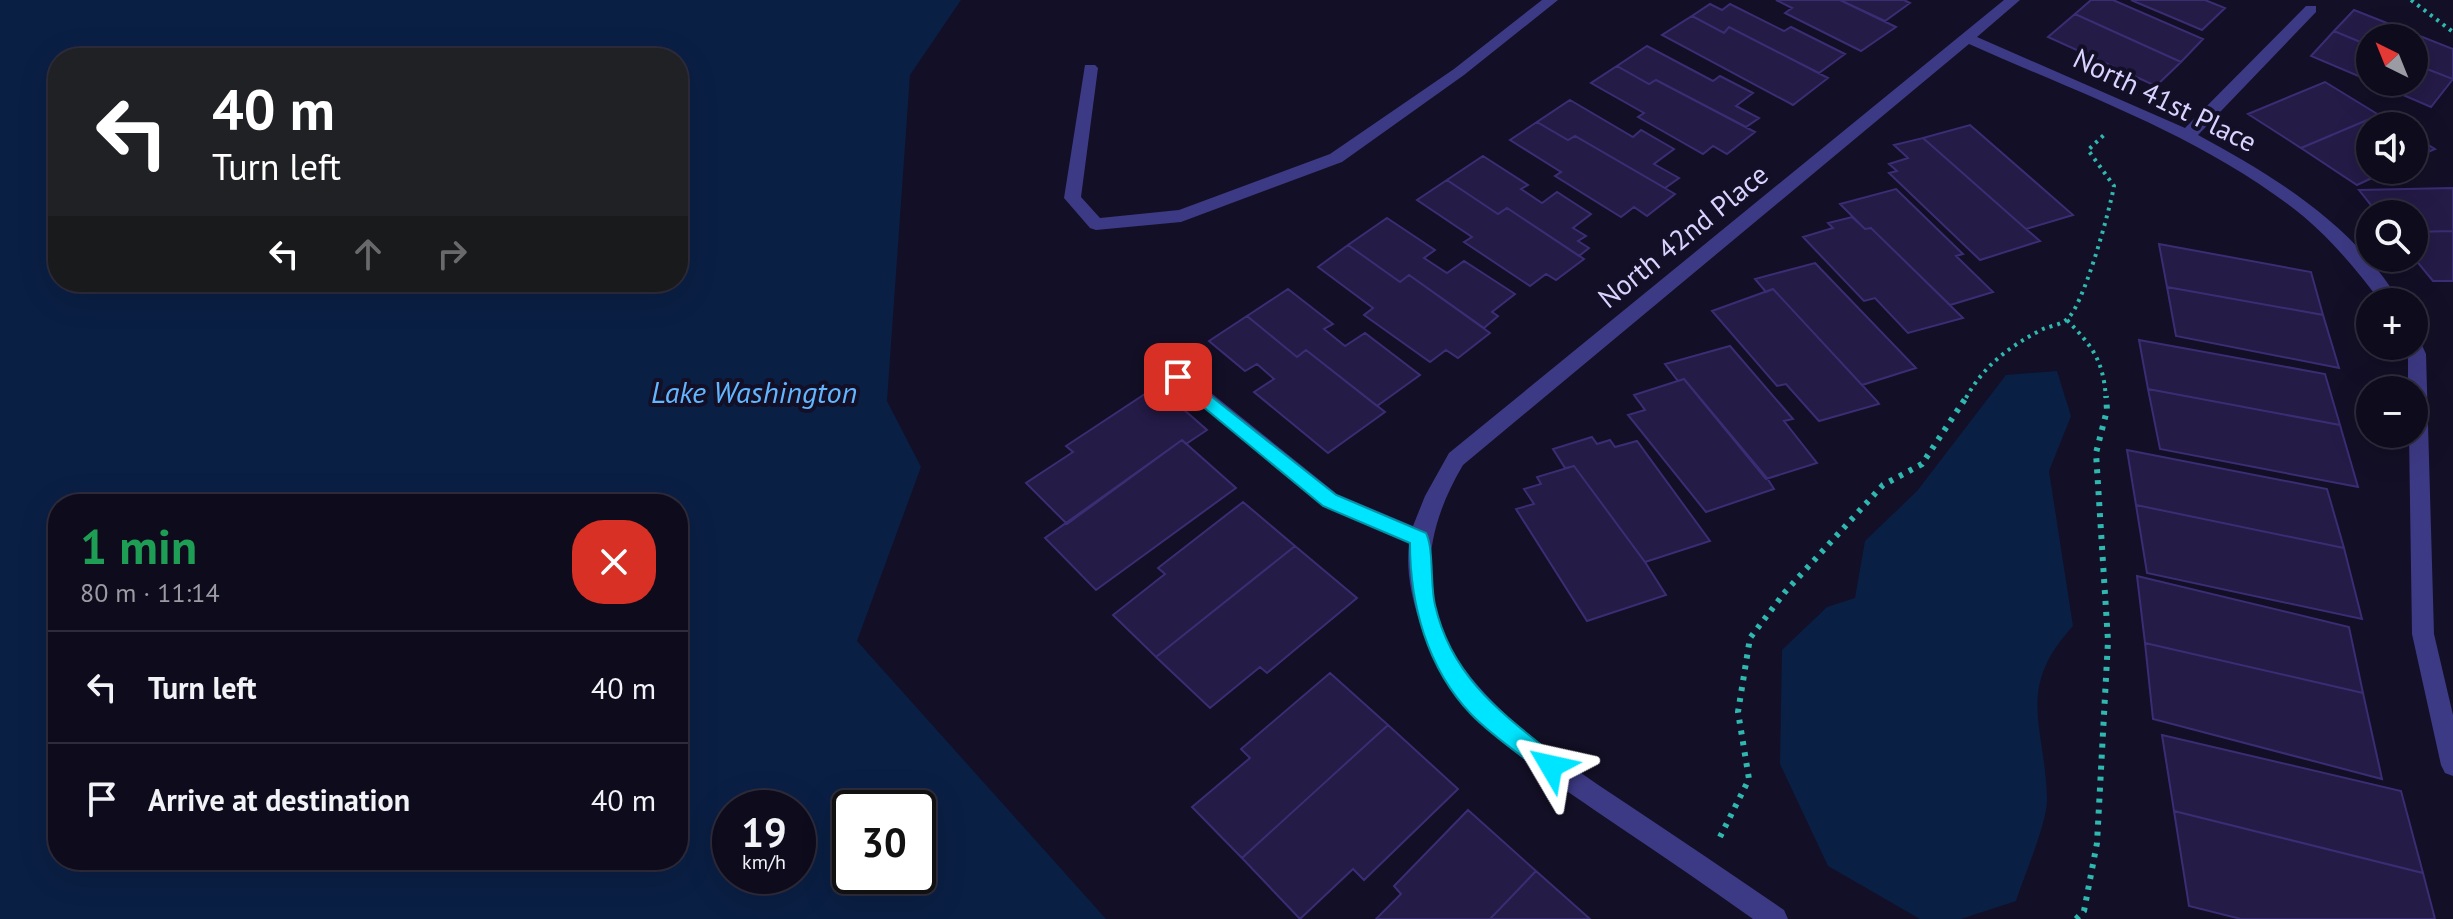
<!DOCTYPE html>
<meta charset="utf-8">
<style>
:root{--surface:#0e0b1c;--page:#1c1929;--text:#f1f3f6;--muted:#9b9ba3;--line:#2e2b3b}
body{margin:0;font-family:"PT Sans",sans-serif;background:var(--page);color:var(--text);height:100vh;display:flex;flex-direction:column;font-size:30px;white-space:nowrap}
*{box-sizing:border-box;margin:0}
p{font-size:26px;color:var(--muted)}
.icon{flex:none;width:44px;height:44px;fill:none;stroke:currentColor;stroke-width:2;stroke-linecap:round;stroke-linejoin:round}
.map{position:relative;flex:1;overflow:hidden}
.sheet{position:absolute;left:48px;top:494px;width:640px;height:376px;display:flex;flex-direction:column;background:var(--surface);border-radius:32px;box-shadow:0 8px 32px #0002,0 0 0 2px var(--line)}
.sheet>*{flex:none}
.banner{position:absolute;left:48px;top:48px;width:640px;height:244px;border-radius:32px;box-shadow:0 8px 32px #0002,0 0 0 2px var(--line);background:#202124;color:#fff;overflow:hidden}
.needle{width:52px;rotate:317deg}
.buttons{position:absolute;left:2356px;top:24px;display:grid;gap:16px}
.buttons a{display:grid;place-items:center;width:72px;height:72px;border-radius:50%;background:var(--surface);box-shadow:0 8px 32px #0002,0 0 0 2px var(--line);font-size:40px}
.speed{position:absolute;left:712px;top:790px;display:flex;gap:16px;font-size:40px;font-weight:700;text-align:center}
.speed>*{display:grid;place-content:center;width:104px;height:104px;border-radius:50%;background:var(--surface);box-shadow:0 8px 32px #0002,0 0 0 2px var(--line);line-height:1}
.speed small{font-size:20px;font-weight:400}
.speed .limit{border:4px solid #111;border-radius:12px;background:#fff;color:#111}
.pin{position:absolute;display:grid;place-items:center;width:68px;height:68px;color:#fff;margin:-34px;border-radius:16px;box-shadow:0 4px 12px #0006}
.me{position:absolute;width:88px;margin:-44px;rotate:306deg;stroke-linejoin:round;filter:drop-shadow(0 0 6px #0008)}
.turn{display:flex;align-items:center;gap:28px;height:168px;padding:0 32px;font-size:36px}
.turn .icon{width:104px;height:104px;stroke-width:2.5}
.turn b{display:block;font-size:56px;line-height:68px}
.lanes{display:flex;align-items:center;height:76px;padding:0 32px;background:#0003;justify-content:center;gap:40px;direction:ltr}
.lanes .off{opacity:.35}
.round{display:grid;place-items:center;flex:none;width:84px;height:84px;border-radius:32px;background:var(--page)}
.headline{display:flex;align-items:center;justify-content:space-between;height:136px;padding:0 32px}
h1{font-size:48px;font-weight:700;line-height:60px;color:#1e9e55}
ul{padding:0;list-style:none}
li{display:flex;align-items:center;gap:24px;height:112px;padding:0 32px;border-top:2px solid var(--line)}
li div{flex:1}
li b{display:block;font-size:30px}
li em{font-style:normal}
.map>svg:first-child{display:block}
</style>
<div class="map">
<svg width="2453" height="919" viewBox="0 0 2453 919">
<rect width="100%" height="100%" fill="#130f26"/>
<path fill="#0a1f44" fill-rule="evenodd" d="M0,0h961l-51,75 -23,326 34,66 -64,174 249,278h-1106zM58,58h620v224h-620zM58,504h620v356h-620zM730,808h68v68h-68zM850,808h68v68h-68z
M2057,371l14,45 -22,55 24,155c-59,64 -27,101 -26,174 0,23 -23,76 -31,101l-55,18h-41l-92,-53 -48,-102 2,-114 45,-43 28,-9 10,-57 52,-50 89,-116z"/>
<path fill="#241b47" stroke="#3b2d73" stroke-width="2" d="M1776,0h64l56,27 -35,24 -76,-38 7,-5z
M1840,0h64l6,3 -25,18z
M2091,0h22l90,39 -22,23 -106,-48z
M2131,0h74l20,8 -23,22z
M1710,4l12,6 8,-6 54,27 7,-4 54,27 -26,19 -90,-46 -5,6 -32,-17z
M2354,10l99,39v30l-39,-15v-26h-44v8l-36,-15z
M2075,14l106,48 -25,24 -108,-49z
M1692,16l32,17 5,-6 99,51 -35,27 -131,-70z
M2334,31l36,15v35l-59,-25z
M1647,46l66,35 7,-5 33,17 -17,13 23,12 -13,9 -90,-47 -7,4 -32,-18z
M2414,64l39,15 -22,28 -58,-25h41z
M1617,66l32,18 7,-4 99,52 -28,22 -14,-8 -10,8 -65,-37 6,-4 -53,-30z
M2325,82l54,33 -78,33 -53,-34z
M1570,100l63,37 8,-7 33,19 -20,15 25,14 -14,10 -90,-52 -7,4 -31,-18z
M2379,115l18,11h-27v44h19l-32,15 -56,-37z
M1537,122l31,18 7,-4 100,58 -28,22 -13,-9 -13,10 -66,-41 6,-4 -51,-32z
M1970,125l103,90 -47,14 -103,-91z
M2414,136l21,13 -21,9z
M1923,138l103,91 14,12 -60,19 -91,-87 8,-2 -8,-7 19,-6 -14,-13z
M1483,156l45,29 -7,4 21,14 15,-11 34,22 -18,14 13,8 -8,5 11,7 -10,8 -72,-48 -9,6 -51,-34z
M1447,180l51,34 9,-6 77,51 -28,21 -10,-6 -16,12 -66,-44 8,-5 -55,-37z
M2453,188v43l-39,1v-18h-36l-19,-24z
M1896,189l67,65 -7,2 37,36 -43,13 -79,-77 -6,1 -25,-25z
M1852,217l13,12 6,-1 92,90 -55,15 -33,-35 -11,3 -61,-64 30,-9 -5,-5z
M1387,218l48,32 -11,8 23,15 17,-12 51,33 -23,18 6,4 -14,12 -75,-53 -9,7 -52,-37z
M2453,231v50h-20l-19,-23v-26z
M2159,244l152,28 12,43 -156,-28z
M1348,245l52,37 9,-7 81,58 -32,25 -12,-8 -16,12 -66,-47 9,-7 -55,-41z
M1815,263l101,105 -54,17 -89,-96 -7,3 -11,-13z
M2167,287l156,28 16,53 -163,-32z
M1288,289l45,35 -9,5 21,17 20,-13 55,42 -43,31 -71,-56 -9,7 -50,-41z
M1773,289l104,112 2,3 -60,17 -33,-37 -9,2 -65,-75z
M1247,316l50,41 9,-7 79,62 -57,41 -74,-61 20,-13 -17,-15 -12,7 -36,-30z
M2139,340l186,34 15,51 -192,-36z
M1730,346l63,73 -9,2 33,42 -51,16 -82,-100 -6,2 -13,-17z
M1684,379l83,99 7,11 -68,23 -78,-97 17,-5 -11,-15z
M1157,386l50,44 -21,14 -4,-4 -115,84 -41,-41 47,-31 -7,-6z
M2148,389l192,36 18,62 -198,-38z
M1592,437l5,7 13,-4 5,7 22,-6 73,100 -65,21 -71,-96 -9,2 -12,-19z
M1182,440l54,48 -140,102 -51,-52z
M2127,450l200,39 17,59 -208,-43z
M1574,466l71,96 21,33 -79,26 -71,-112 18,-5 -10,-15 17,-5 -4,-7z
M1243,502l52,44 -139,111 -43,-42 52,-41 -7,-6z
M2136,505l208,43 18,71 -215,-46z
M1295,546l62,52 -90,75 -7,-6 -50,41 -54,-51z
M2137,576l212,51 14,66 -218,-50z
M2145,643l218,50 19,86 -229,-60z
M1330,673l58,52 -146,133 -50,-51 58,-49 -9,-9z
M1388,725l70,64 -94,91 -11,-11 -53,50 -58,-61z
M2162,735l239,56 22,82 -249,-62z
M1468,810l68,61 -46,48h-114l25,-25 -7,-8z
M2174,811l249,62 12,46h-194l-52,-13z
M1536,871l54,48h-100z"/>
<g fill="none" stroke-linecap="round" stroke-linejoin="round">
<path stroke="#2fb8b0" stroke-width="4" stroke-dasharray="3 5" stroke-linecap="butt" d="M2411,0l42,32
M2067,320c26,27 36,40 39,78
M1966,398c18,-33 44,-52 77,-69 7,-3 17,-4 23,-9 17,-11 44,-111 48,-134l-26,-36 18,-17"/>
<path stroke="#2fb8b0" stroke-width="6" stroke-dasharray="4 7" stroke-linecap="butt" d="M1720,837l29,-58 -11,-67 12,-74 35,-46 98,-107 39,-21 45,-68
M2076,919l8,-8 13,-68 11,-202 -12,-188 11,-43 -1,-14"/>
<path fill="#3d3a85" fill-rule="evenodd" d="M1542,0h16l-94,75 -122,87 -161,60 -85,8 -6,-2 -26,-30 21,-133h10l3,3 -17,129 19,21 79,-8 151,-56 124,-85z
M2004,0h16l-43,37 208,91 121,-122h10v6l-118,123c76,41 156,90 202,167h-19c-23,-30 -48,-61 -78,-86 -98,-79 -220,-121 -334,-172l-506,421c-99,167 45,260 170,343 50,33 101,68 151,102l4,9h-35c-45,-32 -90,-63 -135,-93 -80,-55 -169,-108 -199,-206 -8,-25 -13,-50 -10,-77l-86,-37 -155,-129 10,-7 7,2 152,122 76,32 12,-30 24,-43z
M2414,339l6,2 6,13 8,280 19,81v61l-8,-3 -4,-8 -29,-131 -3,-200h5v-44h-6v-36l-4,-8h10z"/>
</g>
<path fill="#00e5ff" stroke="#0095a6" stroke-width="2" d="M1178,370l158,125 90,38c8,16 4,52 9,72 17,74 68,109 124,154l3,7 -3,7 -8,3 -7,-3c-24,-19 -52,-37 -73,-59 -44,-46 -61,-110 -61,-171l-87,-37 -151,-125 -3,-4z"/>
<g text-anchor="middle" stroke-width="8" stroke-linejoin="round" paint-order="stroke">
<g font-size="28" fill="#d9d4ff" stroke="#130f26">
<text transform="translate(2165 100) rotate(26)" y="10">North 41st Place</text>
<text transform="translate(1683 236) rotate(-39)" y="10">North 42nd Place</text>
</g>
<g font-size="30" font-style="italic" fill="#62b6ff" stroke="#130f26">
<text x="754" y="403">Lake Washington</text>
</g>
</g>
</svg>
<div class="buttons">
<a><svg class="needle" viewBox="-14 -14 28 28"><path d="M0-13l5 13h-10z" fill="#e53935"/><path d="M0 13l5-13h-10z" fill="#9b9ba3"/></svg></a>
<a><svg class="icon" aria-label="sound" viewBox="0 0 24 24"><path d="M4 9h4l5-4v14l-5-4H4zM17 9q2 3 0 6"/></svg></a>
<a><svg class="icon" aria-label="search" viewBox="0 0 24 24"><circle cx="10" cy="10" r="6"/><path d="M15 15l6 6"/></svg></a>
<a>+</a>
<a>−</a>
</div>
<div class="speed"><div>19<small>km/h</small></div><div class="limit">30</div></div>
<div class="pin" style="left:1178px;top:377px;background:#d93025"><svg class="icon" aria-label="arrive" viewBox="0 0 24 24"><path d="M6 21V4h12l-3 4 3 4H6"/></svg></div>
<svg class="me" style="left:1551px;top:766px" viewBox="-20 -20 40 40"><path d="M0-17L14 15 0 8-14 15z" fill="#00e5ff" stroke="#fff" stroke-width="4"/></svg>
<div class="banner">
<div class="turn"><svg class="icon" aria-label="left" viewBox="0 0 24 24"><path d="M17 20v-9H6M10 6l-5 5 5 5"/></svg><div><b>40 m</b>Turn left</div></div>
<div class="lanes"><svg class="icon" aria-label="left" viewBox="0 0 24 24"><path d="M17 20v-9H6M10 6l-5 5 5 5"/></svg><svg class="icon off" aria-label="ahead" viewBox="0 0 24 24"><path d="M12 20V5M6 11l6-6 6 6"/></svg><svg class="icon off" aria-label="right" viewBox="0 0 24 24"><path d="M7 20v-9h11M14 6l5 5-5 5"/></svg></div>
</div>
<section class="sheet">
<div class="headline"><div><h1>1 min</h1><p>80 m · 11:14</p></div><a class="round" style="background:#d93025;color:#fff"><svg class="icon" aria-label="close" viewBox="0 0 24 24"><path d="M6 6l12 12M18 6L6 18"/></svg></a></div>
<ul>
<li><svg class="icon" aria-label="left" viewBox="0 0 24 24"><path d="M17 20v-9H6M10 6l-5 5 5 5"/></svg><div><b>Turn left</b></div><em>40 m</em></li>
<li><svg class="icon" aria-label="arrive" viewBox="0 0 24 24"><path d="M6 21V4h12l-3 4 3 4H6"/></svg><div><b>Arrive at destination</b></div><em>40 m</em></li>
</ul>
</section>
</div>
